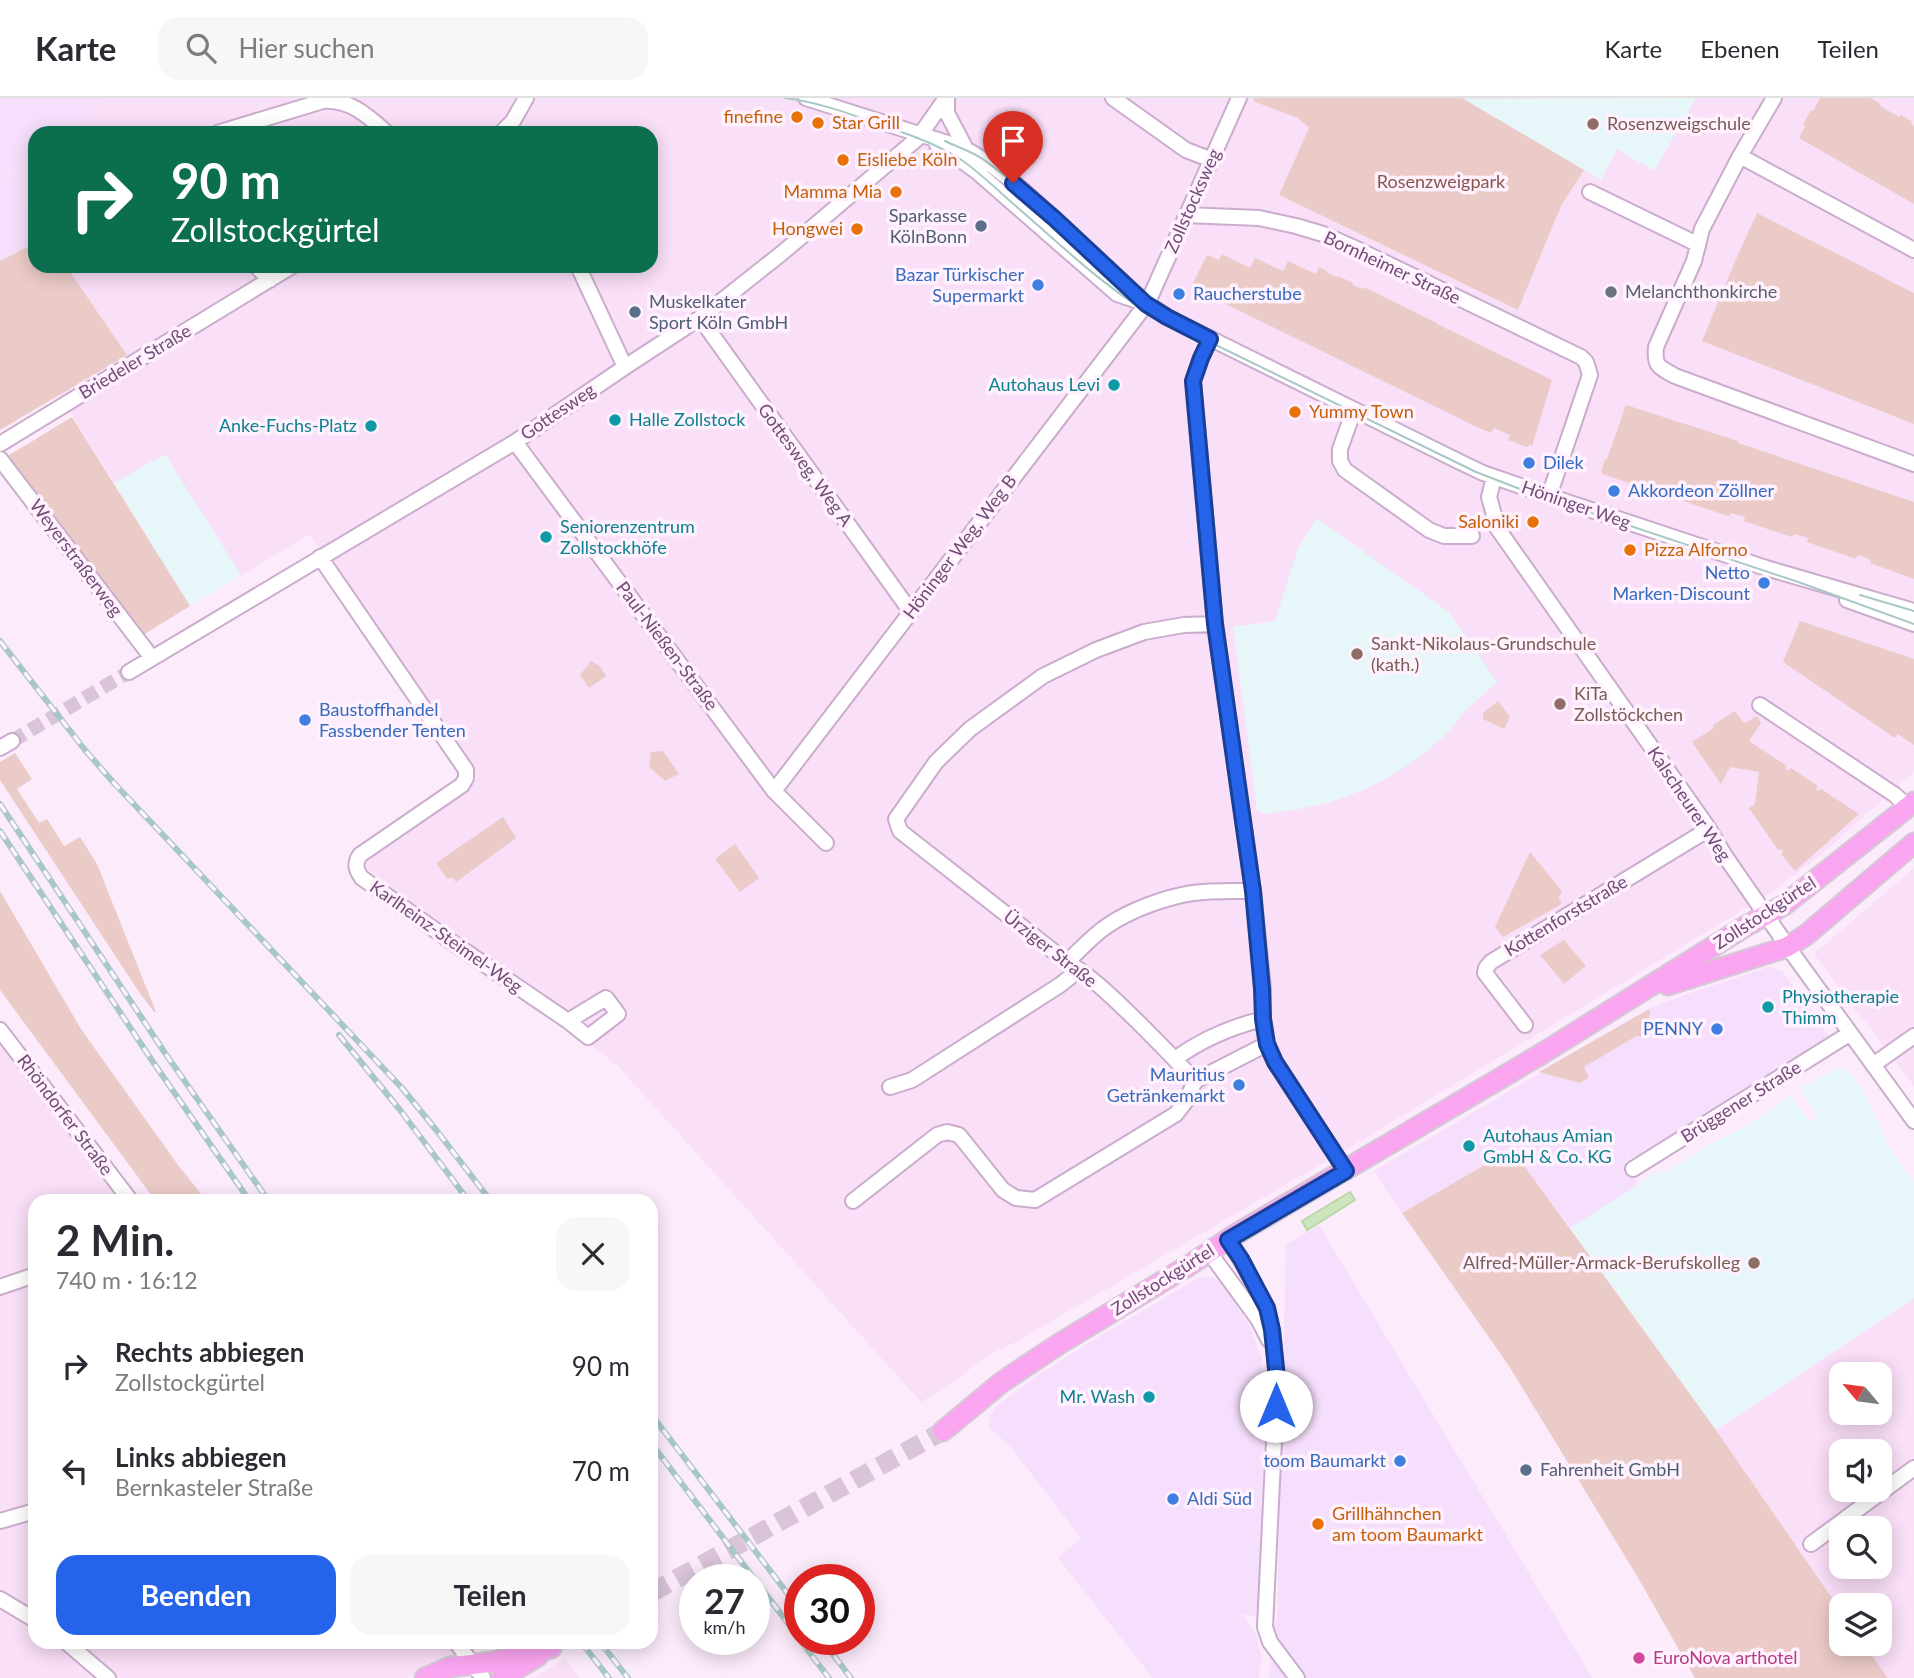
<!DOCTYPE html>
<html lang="de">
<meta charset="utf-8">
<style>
:root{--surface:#fff;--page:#f7f7f7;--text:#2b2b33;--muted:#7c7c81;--line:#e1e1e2;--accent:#2563eb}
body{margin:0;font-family:Lato,sans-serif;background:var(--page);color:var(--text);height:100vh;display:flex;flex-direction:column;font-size:26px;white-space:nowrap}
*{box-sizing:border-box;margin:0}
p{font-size:23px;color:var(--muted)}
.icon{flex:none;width:38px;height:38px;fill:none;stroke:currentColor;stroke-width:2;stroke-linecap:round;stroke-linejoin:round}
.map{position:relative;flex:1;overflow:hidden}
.panel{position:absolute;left:28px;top:1096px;width:630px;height:455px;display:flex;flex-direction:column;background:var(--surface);border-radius:21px;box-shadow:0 4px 18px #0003}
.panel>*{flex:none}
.guide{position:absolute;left:28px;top:28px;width:630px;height:147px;border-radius:21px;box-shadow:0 4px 18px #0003;background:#0b6e4f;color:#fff;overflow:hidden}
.needle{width:46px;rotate:299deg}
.tools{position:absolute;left:1829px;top:1264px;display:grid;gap:14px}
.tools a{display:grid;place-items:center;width:63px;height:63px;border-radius:14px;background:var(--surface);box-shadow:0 4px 18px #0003;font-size:35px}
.speed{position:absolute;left:679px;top:1466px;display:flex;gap:14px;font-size:35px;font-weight:700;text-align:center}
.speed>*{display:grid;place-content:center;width:91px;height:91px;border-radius:50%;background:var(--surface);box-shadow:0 4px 18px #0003;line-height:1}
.speed small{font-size:18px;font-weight:400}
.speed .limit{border:10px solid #d22;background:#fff;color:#111}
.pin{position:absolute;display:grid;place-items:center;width:60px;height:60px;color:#fff;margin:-72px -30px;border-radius:50% 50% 50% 0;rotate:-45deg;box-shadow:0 0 7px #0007}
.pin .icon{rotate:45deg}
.me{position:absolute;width:77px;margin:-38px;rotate:0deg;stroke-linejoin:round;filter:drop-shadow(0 0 5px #0008)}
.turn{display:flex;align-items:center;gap:24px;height:147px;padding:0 28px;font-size:32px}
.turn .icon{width:91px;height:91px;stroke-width:2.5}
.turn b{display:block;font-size:49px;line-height:60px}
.round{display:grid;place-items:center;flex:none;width:74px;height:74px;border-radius:21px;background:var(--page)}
.headline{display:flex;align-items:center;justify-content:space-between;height:119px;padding:0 28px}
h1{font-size:42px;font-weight:700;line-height:52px}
.button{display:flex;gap:14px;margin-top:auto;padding:14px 28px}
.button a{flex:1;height:80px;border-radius:21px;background:var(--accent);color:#fff;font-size:28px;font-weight:700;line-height:80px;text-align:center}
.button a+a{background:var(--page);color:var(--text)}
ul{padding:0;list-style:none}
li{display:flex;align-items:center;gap:21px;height:105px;padding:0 28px}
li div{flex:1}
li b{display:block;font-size:26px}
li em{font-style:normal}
header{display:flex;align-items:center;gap:42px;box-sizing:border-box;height:98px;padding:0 35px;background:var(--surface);border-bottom:2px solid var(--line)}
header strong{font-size:33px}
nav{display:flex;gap:38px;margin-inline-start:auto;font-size:24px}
.search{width:490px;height:63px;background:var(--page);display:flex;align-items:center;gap:18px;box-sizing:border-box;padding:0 24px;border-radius:21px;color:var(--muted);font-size:26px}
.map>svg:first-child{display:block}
</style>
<header>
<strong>Karte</strong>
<div class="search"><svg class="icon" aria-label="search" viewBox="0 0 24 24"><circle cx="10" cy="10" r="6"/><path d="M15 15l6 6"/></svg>Hier suchen</div>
<nav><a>Karte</a><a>Ebenen</a><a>Teilen</a></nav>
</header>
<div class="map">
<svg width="1914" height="1580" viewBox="0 0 1914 1580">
<rect width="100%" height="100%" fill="#fcebfb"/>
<path fill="#f9dff8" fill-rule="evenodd" d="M105,0h1149l-1,3 45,17 11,10 -30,67 239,115 43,-104 23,-36 -122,-72h452v674l-95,84 -48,37 -414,250 -345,201 -22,10 -40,30 -29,18 -303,-336 -259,-204 118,-84 -167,-244 -120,72 -131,-212 68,-39 -61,-89h585v-133h-592z
M35,53v68l-29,-46z
M1914,770v218l-100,-132z
M0,942l125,160h-90v442h434l7,8 -69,28h-407z
M1914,1200v380h-26l-25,-35h17v-38h-39v6l-125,-181zM1841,1276h39v38h-39zM1841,1353h39v38h-39zM1841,1430h39v38h-39z
M565,1561l15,19h-46z"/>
<path fill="#f6dffc" d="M0,0h105l-46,35h-24v18l-28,22 28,46v24l-35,18z
M1769,869l14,5 48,67 -206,123 13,23 -68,43 -58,-79 -110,64 -28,-42 277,-163 33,-13z
M1319,1127l273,453h-323l4,-44 4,-19 9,-370z
M1200,1179h12l5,3 12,12 21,35 12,33 3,43 -7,214 -16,-3 15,21v6l5,16 -3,21h-106l-95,-120 23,-20 -71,-92 -21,-18 2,-12 5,-9 39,-30 55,-35z"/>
<path fill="#e7f7f9" d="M1696,0l-42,73 -37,-22 -16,31 -140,-81z
M165,356l76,121 -51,31 -76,-123z
M1316,420l133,94 48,70 -32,29 -15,19 -26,24 -31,21 -32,16 -34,12 -28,6 -34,5 -8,-4 -24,-183 42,-6 23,-72z
M1842,970l5,2 5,4 21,37 16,37 25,34v116l-198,132 -146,-202 68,-43 15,-13h15l39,-26 41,-21 43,-29 19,26 8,-6 -18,-27 36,-20z"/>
<path fill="#ebcbc8" d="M1254,0h208l122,72 -23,36 -43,104 -239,-115 30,-67 -11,-10 -45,-17z
M1820,0h51l10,6 -1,2 19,11 2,-2 11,7 -1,2 3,2v78l-115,-66 6,-11 -2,-2 8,-15 2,1z
M1757,115l157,80v131l-212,-83 34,-82z
M35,145v23h31l61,89 -127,75v-169z
M1222,156l28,14 5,-10 28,13 5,-10 28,13 3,-7 8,4v2l9,4 2,-1 15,7v2l10,4 1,-2 73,36v1l115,56 -20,66 -2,-2 -3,3 -19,-7 2,-5 -16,-7 -3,5 -14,-6 -286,-140 16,-32 12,5z
M1626,307l112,36v2l176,59v77l-44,-16 1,-3 -13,-5 -2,4 -49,-17 1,-4 -14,-4 -2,3 -48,-16 1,-4 -14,-4 -2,3 -10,-3 -117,-39 1,-3 -2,1 4,-13h2z
M72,319l118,189 -47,29 -137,-178z
M1800,523l114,38v86l-16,-11 -3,4 -112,-76z
M591,563l9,5 6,10 -17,12 -9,-13z
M1498,603l12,16 -6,12 -21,-10v-6z
M1735,613l7,10 3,2 12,-7 4,7 -12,18 38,25 -2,2 3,3 3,-3 27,18 -2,3 3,2 2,-2 38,25 -64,57 -14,-17 2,-2 -2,-3 -3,1 -29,-42 6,-4 4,-32 -29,-5 -9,17 -29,-42 22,-14 -1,-3z
M663,653l16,23 -14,7 -16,-14 2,-15z
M15,655l17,26 -15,10 22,34 8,-4 17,27 16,-9 17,27 59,148h-2l-15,-20 -139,-212v-18z
M503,719l13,21 -60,44 -4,-5 -5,2 -11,-16z
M735,746l24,34 -19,14 -25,-33z
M1530,754l32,39 -4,8 4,2 -2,4 -57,32 -8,-10z
M0,793l81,138 97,136 28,35h-51l-155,-210z
M1564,842l22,26 -22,18 -24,-29z
M1649,911l1,4 -6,22 -4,2 -2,-2 -54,32 5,10 -9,6 -41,-11z
M1512,1051l204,281 125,181v32h22l25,35h-193l-58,-102 -128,-210 -107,-153z"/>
<path fill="#cde6bf" stroke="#b7d8a5" stroke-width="2" d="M1350,1094l5,8 -48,30 -5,-9z"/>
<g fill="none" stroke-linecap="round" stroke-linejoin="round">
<path stroke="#d9c4da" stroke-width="14" stroke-dasharray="14 7" stroke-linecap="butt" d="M12,643l117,-69"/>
<path stroke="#d9c4da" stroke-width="19" stroke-dasharray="19 10" stroke-linecap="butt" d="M651,1495l292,-162"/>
<g stroke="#caadcd" stroke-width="18">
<path id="minor" d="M806,0l160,51c76,44 128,121 201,168l293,145 23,11 66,23 217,72 148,43
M947,0v15l19,36
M1113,0l73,52 26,10
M1774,0l-34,58 -38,73 -8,32 -38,86c-2,20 3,20 19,29l239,88
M217,35l106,-32c27,-2 45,15 64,32
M501,35l12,-12 13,-23
M937,47l21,13 18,13 141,123 27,9
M1740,58l174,94
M1590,94l107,52
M1186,117l73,3 37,8 27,8 38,17 220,106 5,5 4,13 -41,121
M256,168l14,14
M578,168l47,101
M700,220l211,294
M1210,241l-9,19 -8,23 22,243 38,267 10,98v30l4,25 8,18 71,109
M1354,312l-14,39v12l5,9 84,60 15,6h28
M515,344l259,349 52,52
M0,346l292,-178
M0,361l152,199
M1494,379l-5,20 9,32 211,300 16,27 70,101 119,164
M320,459l146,213v8l-4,7 -102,70c-6,9 -4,15 2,23l94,67 112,76 20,16 30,-23 -12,-16 -38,23
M1847,502l67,24
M129,574l386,-230 110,-75 75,-49 82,-65 136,-115 28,-40
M1760,607l135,90 13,12
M0,650l12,-7
M774,693l374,-489 91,-204
M1067,864c13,-12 25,-26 40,-36 23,-16 59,-29 86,-33 19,-3 40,-2 60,-2
M1525,927l-40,-52 1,-5 5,-6 218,-133
M0,932l130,170
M1175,961c27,-20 56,-32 88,-40
M1873,967l41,-29
M1195,983c-18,-20 -38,-40 -57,-59 -22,-21 -44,-44 -71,-60l-167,-131 -4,-12 40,-57 34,-33 73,-53 53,-26 48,-18 40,-7 31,-1
M890,989l22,-7 148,-95 19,-15
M1633,1071l216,-135
M853,1103l84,-66 10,-3 12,3 44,55 13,8 19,2 141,-86 10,-13 9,-20 72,-37
M1228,1142l13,20 26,48 5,22 5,48 -12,249 5,15 27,36
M1209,1154l49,67 11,21
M0,1189l35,-12
M0,1423l35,-10
M1811,1446l103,-76
M0,1501l35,21
M66,1544l42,36
M456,1544l27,36"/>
</g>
<g stroke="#d4cad6" stroke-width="23">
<path id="major" d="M1668,887l119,-38 19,-12 108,-92
M943,1333l59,-49 57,-38 129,-78 45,-30 310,-183 203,-127 38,-21 130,-103
M425,1580l25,-11 43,-5 58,-14
M502,1580l36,-22"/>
</g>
<use href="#minor" stroke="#fff" stroke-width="14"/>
<use href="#major" stroke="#f9a5f0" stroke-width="19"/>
<path stroke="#a8c7c7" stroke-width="2" d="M785,0c32,4 63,15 93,26 27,9 54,18 79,33 19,12 36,29 53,44 43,37 84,77 132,108l334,163 44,17 281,94 113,41
M945,43c14,7 27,10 39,19 59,42 105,98 163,141
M1860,497l54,16"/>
<g stroke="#a8c7c7" stroke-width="6">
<path id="rail" d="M0,543l85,109 28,32 289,306 35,43 53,69
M0,706l165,249 103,147
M0,733l153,231 96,138
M339,937l61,75 68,90
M651,1316l149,196
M651,1345l149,196
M800,1542l29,38
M822,1542l29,38
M581,1544l28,36
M600,1544l28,36"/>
</g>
<use href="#rail" stroke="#fff1fd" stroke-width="3.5" stroke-dasharray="10" stroke-linecap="butt"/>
</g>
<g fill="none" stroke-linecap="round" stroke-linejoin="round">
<g stroke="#184099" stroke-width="18">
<path id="route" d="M1013,85l42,36 91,85 21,13 43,22 -9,19 -8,23 22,243 38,267 9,98 1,30 4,25 8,18 71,109 -118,69 13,19 26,49 5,22 5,48 -1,28"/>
</g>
<use href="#route" stroke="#2563eb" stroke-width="12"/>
</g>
<g fill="#e8710a" stroke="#fff1fd" stroke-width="2.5">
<circle cx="797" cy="19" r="7"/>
<circle cx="818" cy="25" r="7"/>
<circle cx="843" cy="62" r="7"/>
<circle cx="896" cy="94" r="7"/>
<circle cx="857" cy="131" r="7"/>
<circle cx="1295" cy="314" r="7"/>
<circle cx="1533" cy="424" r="7"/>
<circle cx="1630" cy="452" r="7"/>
<circle cx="1318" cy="1426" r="7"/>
</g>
<g fill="#8d6e63" stroke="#fff1fd" stroke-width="2.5">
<circle cx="1593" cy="26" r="7"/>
<circle cx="1357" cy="556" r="7"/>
<circle cx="1560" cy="606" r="7"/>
<circle cx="1754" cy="1165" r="7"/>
</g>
<g fill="#5c6f8a" stroke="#fff1fd" stroke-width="2.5">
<circle cx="981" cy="128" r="7"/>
<circle cx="635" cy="214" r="7"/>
<circle cx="1526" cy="1372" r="7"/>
</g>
<g fill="#3f7fe0" stroke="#fff1fd" stroke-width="2.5">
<circle cx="1038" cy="187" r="7"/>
<circle cx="1179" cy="196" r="7"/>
<circle cx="1529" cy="365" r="7"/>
<circle cx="1614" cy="393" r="7"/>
<circle cx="1764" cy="485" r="7"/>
<circle cx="305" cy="622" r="7"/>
<circle cx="1717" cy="931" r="7"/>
<circle cx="1239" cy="987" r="7"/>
<circle cx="1400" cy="1363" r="7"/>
<circle cx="1173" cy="1401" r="7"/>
</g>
<circle fill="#6b7280" stroke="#fff1fd" stroke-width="2.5" cx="1611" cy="194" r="7"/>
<g fill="#0f9aa8" stroke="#fff1fd" stroke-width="2.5">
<circle cx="1114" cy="287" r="7"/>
<circle cx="615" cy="322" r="7"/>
<circle cx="371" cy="328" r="7"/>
<circle cx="546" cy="439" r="7"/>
<circle cx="1768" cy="909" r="7"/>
<circle cx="1469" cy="1048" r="7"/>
<circle cx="1149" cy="1299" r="7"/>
</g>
<circle fill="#d1479c" stroke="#fff1fd" stroke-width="2.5" cx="1639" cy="1560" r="7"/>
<g text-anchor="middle" stroke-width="7" stroke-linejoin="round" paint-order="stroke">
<g font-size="18" fill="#c56008" stroke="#fff1fd" text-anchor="start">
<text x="783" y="25" text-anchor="end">finefine</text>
<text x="832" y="31">Star Grill</text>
<text x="857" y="68">Eisliebe Köln</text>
<text x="882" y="100" text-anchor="end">Mamma Mia</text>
<text x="843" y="137" text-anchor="end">Hongwei</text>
<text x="1309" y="320">Yummy Town</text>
<text x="1519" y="430" text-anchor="end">Saloniki</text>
<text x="1644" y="458">Pizza Alforno</text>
<text x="1332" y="1422">Grillhähnchen<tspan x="1332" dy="21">am toom Baumarkt</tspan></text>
</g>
<g font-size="18" fill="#785e54" stroke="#fff1fd" text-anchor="start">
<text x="1607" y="32">Rosenzweigschule</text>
<text x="1371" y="552">Sankt-Nikolaus-Grundschule<tspan x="1371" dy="21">(kath.)</tspan></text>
<text x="1574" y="602">KiTa<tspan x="1574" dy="21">Zollstöckchen</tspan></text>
<text x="1740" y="1171" text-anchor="end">Alfred-Müller-Armack-Berufskolleg</text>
</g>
<g font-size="18" fill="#89564b" stroke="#fff1fd">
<text x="1441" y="90">Rosenzweigpark</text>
</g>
<g font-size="18" fill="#714d78" stroke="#fff1fd">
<text transform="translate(1193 103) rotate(-66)" y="6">Zollstocksweg</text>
<text transform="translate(1392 170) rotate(25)" y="6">Bornheimer Straße</text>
<text transform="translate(135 264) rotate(-31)" y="6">Briedeler Straße</text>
<text transform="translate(558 314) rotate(-34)" y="6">Gottesweg</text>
<text transform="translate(805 367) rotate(54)" y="6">Gottesweg, Weg A</text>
<text transform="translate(1576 407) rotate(19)" y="6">Höninger Weg</text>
<text transform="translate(960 449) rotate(-53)" y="6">Höninger Weg, Weg B</text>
<text transform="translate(76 460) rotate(53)" y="6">Weyerstraßerweg</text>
<text transform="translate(667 548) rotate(53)" y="6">Paul-Nießen-Straße</text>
<text transform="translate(1689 706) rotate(56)" y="6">Kalscheurer Weg</text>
<text transform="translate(1765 815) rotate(-33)" y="6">Zollstockgürtel</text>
<text transform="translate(1566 818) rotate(-31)" y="6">Kottenforststraße</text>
<text transform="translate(446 839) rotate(35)" y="6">Karlheinz-Steimel-Weg</text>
<text transform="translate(1050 851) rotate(38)" y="6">Ürziger Straße</text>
<text transform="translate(1741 1004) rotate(-32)" y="6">Brüggener Straße</text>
<text transform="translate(65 1017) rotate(53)" y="6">Rhöndorfer Straße</text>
<text transform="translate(1163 1182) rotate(-32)" y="6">Zollstockgürtel</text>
</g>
<g font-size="18" fill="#4e5e75" stroke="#fff1fd" text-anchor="start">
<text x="967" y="124" text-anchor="end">Sparkasse<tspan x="967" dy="21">KölnBonn</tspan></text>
<text x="649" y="210">Muskelkater<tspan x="649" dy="21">Sport Köln GmbH</tspan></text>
<text x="1540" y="1378">Fahrenheit GmbH</text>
</g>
<g font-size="18" fill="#366cbe" stroke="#fff1fd" text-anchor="end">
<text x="1024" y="183">Bazar Türkischer<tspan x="1024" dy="21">Supermarkt</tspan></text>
<text x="1193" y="202" text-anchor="start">Raucherstube</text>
<text x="1543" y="371" text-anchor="start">Dilek</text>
<text x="1628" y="399" text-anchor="start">Akkordeon Zöllner</text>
<text x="1750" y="481">Netto<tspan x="1750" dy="21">Marken-Discount</tspan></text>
<text x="319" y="618" text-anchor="start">Baustoffhandel<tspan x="319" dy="21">Fassbender Tenten</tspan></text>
<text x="1703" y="937">PENNY</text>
<text x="1225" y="983">Mauritius<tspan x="1225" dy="21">Getränkemarkt</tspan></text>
<text x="1386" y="1369">toom Baumarkt</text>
<text x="1187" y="1407" text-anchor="start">Aldi Süd</text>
</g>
<g font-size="18" fill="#5b616d" stroke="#fff1fd" text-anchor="start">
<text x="1625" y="200">Melanchthonkirche</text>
</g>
<g font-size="18" fill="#0d838f" stroke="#fff1fd" text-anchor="start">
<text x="1100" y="293" text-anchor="end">Autohaus Levi</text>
<text x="629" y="328">Halle Zollstock</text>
<text x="357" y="334" text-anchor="end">Anke-Fuchs-Platz</text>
<text x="560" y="435">Seniorenzentrum<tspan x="560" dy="21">Zollstockhöfe</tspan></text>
<text x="1782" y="905">Physiotherapie<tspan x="1782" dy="21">Thimm</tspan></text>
<text x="1483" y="1044">Autohaus Amian<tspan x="1483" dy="21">GmbH &amp; Co. KG</tspan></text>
<text x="1135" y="1305" text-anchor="end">Mr. Wash</text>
</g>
<g font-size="18" fill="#b23c85" stroke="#fff1fd" text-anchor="start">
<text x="1653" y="1566">EuroNova arthotel</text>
</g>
</g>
</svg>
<div class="tools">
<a><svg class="needle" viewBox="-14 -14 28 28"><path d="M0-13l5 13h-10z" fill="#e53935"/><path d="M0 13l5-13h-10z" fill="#7c7c81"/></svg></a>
<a><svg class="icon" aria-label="sound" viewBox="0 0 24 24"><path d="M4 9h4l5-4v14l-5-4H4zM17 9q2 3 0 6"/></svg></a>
<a><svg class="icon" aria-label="search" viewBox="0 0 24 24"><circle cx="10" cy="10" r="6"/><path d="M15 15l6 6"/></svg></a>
<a><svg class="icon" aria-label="layers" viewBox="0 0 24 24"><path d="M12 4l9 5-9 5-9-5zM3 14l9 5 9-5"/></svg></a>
</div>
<div class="speed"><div>27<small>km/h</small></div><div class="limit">30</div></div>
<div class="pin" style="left:1013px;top:85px;background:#d93025"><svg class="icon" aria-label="arrive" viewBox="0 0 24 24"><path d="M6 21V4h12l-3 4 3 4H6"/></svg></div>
<svg class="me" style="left:1276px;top:1308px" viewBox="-20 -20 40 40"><circle r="19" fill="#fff"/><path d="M0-13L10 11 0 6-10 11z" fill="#2563eb"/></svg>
<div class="guide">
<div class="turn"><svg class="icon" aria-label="right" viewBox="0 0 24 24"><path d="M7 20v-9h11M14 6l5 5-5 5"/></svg><div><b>90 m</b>Zollstockgürtel</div></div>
</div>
<section class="panel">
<div class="headline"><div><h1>2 Min.</h1><p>740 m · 16:12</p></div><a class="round"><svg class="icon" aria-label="close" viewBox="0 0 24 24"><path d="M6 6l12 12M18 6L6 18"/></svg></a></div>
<ul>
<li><svg class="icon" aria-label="right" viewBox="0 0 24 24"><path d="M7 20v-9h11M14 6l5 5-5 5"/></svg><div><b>Rechts abbiegen</b><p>Zollstockgürtel</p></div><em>90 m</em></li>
<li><svg class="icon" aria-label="left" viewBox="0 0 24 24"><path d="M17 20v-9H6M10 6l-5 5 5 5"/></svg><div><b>Links abbiegen</b><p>Bernkasteler Straße</p></div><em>70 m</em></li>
</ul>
<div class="button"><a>Beenden</a><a>Teilen</a></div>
</section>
</div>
